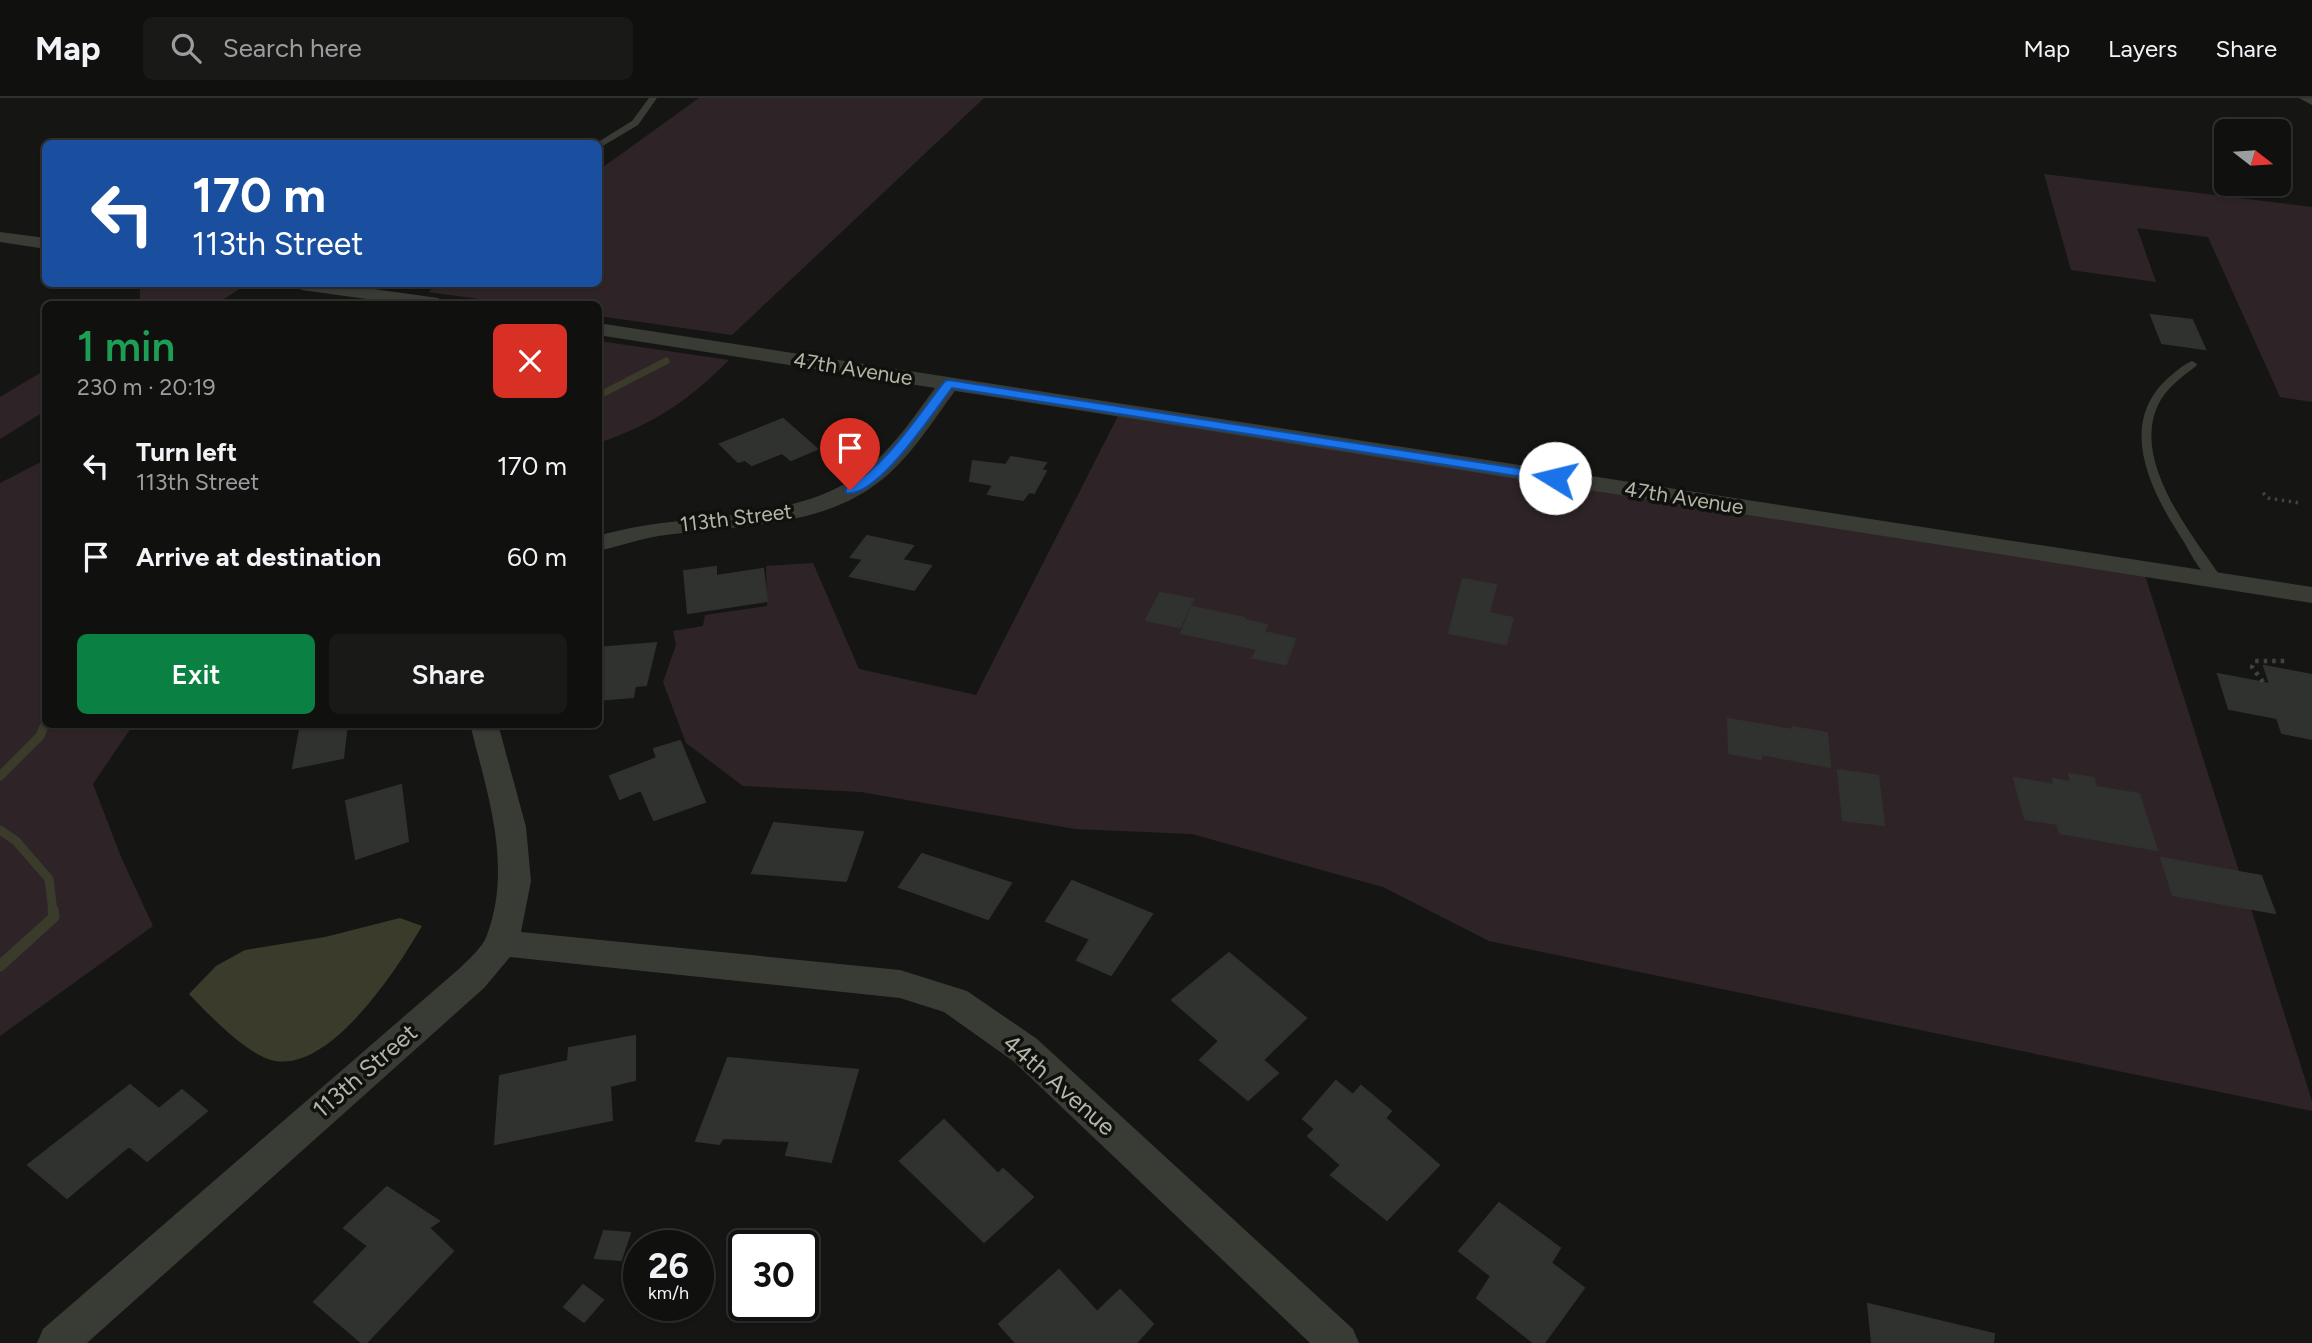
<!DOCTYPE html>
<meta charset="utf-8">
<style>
:root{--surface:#10100f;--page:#191918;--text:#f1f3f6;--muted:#9c9d9e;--line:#30302f;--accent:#0b8043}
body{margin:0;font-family:Figtree,sans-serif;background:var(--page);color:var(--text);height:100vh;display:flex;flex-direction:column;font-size:26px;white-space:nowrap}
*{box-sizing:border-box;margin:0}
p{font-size:23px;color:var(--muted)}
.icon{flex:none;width:38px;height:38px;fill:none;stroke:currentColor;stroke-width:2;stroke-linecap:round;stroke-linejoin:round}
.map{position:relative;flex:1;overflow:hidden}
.details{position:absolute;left:42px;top:203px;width:560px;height:427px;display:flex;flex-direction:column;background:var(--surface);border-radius:10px;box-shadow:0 2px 5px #0004,0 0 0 2px var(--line)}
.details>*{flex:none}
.banner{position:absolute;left:42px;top:42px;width:560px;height:147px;border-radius:10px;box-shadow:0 2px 5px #0004,0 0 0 2px var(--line);background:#1a4fa0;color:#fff;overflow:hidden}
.needle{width:46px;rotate:107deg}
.fabs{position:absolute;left:2214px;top:21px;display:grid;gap:14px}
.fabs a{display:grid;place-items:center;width:77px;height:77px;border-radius:10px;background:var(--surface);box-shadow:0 2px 5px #0004,0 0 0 2px var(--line);font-size:35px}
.speed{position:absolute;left:623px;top:1132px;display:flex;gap:14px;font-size:35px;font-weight:700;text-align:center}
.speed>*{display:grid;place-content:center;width:91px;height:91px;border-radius:50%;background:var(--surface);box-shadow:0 2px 5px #0004,0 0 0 2px var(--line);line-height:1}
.speed small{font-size:18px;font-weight:400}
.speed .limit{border:4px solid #111;border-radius:10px;background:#fff;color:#111}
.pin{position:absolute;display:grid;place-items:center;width:60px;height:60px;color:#fff;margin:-72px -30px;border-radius:50% 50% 50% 0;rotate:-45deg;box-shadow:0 0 7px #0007}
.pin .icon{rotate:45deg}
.me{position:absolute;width:77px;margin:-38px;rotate:279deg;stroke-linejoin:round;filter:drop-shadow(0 0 5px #0008)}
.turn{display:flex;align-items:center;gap:24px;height:147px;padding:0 35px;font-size:32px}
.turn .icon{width:91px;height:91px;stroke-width:2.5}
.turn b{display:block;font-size:49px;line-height:60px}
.round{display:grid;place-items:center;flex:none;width:74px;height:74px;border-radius:10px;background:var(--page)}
.head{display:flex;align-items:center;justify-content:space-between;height:119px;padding:0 35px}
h1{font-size:42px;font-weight:600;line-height:52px;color:#1e9e55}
.cta{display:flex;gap:14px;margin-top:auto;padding:14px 35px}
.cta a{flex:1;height:80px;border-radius:10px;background:var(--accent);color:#fff;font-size:28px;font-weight:600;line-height:80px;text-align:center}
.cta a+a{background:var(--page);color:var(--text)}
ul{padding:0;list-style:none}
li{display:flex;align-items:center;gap:21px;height:91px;padding:0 35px}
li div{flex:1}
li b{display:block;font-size:26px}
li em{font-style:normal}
header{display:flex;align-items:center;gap:42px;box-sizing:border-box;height:98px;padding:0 35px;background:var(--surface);border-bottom:2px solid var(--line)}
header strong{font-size:33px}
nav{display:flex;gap:38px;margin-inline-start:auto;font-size:24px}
.search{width:490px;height:63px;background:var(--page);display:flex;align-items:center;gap:18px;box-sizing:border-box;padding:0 24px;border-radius:10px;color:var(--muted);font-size:26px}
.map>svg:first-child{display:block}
</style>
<header>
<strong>Map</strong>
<div class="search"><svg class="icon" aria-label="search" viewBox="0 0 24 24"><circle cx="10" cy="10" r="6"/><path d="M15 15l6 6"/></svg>Search here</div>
<nav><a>Map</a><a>Layers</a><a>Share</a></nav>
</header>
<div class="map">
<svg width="2312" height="1245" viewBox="0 0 2312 1245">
<rect width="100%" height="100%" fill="#151614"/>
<path fill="#2e2427" d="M699,0h285l-252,237 -133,-19 -1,-12h-82l-88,-12 12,-8h158l1,-114z
M2044,76l268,33v195l-32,-5 -72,-160 -71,-9 19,54 -85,-12z
M140,186h72l29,4 -25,16h-76z
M599,243l130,19c-42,42 -74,63 -130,83z
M45,272v41l-45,28v-42z
M1121,312l1022,159 169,532v10l-823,-170 -106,-54 -191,-53 -117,-5 -214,-37 -118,-6 -57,-43 -23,-61 13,-37 -3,-14 30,-5 2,-11 62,-9 -1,-40 47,-3 46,106 117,26z
M45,362l1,264 87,1 -40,59 28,73 32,69 -153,110v-553z"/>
<path fill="#3a3b2a" d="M400,820l22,8c-24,42 -96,154 -154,133 -24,-8 -61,-46 -79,-65l27,-28 29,-16 80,-13z"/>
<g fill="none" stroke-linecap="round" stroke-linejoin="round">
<path stroke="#3a3b2a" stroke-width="7" d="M598,298l68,-35"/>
<path stroke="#3a3b2a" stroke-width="9" d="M0,678l40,-40 6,-14
M0,732l16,11 33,38 4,33"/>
<path stroke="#3a3b2a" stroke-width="11" d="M0,868l54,-49 -1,-7"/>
</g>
<path fill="#30322f" stroke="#30322e" stroke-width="2" d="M2151,217l41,5 13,29 -43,-6z
M783,321l34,30 -26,11 -9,-7 -30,12 -7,-5 -7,2 -18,-18z
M1011,359l35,6 -5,7 5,1 -12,22 -5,-1 -6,8 -35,-6 5,-9 -23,-4 3,-20 33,4z
M867,438l46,10 -11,14 29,6 -17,24 -64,-14 13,-17 -12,-2z
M716,469v9l47,-7 4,32 -79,12 -4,-42z
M1463,481l33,6 -7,28 24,5 -7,26 -57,-11z
M1160,495l33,6 -13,28 -34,-7z
M1192,509l53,11 -1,2 23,5 -3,7 31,7 -9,25 -33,-6 4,-9 -76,-16z
M656,545l-10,42 -11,1 -2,11 -35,3v-52z
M2264,568l48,9v64l-30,-6 -5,-15 -48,-9 -11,-35 52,10z
M1728,621l65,11v-3l34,6 3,34 -69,-13v5l-32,-6z
M301,626h46l-4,34 -50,10z
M680,643l25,61 -51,18 -13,-30 -21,9 -10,-23 47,-18 -3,-9z
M1838,672l40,6 6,49 -41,-5z
M2069,676l25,4 2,9 43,7 18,56 -97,-17 -3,-9 -32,-5 -11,-41 40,7 -1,-6 18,3z
M401,687l7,56 -52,18 -10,-58z
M774,725l89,9 -17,49 -94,-8z
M922,756l89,29 -23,36 -89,-32z
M2161,760l100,18 14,37 -102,-18z
M1072,783l80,33 -41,61 -34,-15 13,-21 -44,-18z
M1229,855l77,65 -43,42 15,13 -30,27 -48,-40 19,-19 -47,-41z
M635,938v44l-25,6 2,34 -117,24 5,-68 68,-15 1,-13z
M728,960l130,12 -27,92 -45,-7 4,-14 -67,-3 -4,6 -23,-3z
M1336,983l17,14 8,-9 30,25 -6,7 54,47 -52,55 -56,-45 10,-10 -33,-29 7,-7 -12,-10z
M130,987l29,24 23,-19 25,21 -60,50 -18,-15 -62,52 -39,-33z
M944,1022l54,54 5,-5 30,28 -49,45 -84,-81z
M387,1089l52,34 -10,7 24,23 -87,92h-4l-48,-41 54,-56 -24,-18z
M1499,1105l61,45 -9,15 33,25 -40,55h-10l-57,-45 14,-22 -32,-25z
M604,1133l26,2 -9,27 -26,-2z
M1059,1172l38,42 23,-22 33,34 -17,19h-120l-17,-19z
M583,1187l20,15 -19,22 -20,-15z
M1868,1206l126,30 -1,9h-121z"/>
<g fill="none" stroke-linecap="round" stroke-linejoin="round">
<path stroke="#40433b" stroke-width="3.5" stroke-dasharray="2.5 4.5" stroke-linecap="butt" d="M2263,395l5,5 32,5"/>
<path stroke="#40433b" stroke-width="4.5" stroke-dasharray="3.5 5" stroke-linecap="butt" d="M2263,584l-11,-15 3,-6h33"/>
<path fill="#393b35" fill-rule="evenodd" d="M649,0h8l-19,27 -37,22 -6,-3 37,-23z
M2192,263l5,3 -1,2c-14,11 -30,22 -38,39 -27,57 35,131 65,175l-6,4c-13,-5 -26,-29 -33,-42 -31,-47 -68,-115 -18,-162 8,-7 16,-15 26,-19z"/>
<path fill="#393b35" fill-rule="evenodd" d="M0,134l46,6v11l-46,-7z
M292,186h46l100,14 10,6h-46l-100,-14z
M598,225l1714,264v16l-1357,-212c-22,29 -42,63 -71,87 -61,51 -144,46 -218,57 -24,3 -45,11 -68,16v-15c87,-27 202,-9 272,-70 26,-22 45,-51 65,-78l-337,-53z
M470,626h28l28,103 5,54 -10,51 379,38 67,21 70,48 316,290 6,14h-49l-297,-282 -69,-49 -44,-14 -390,-41 -26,31 -397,355h-50l6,-14 417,-361c9,-9 23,-21 27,-33 26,-70 0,-142 -17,-211z"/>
<path fill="#393b35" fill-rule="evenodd" d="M2299,0h13v7z"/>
</g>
<path fill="#1a73e8" stroke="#114b97" stroke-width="2" d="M949,282l606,94 7,4 -7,4 -603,-94c-18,23 -75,111 -106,105v-5c42,-24 69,-69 99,-107z"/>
<g text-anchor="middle" stroke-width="7" stroke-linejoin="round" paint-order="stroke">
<g font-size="21" fill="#b2b7a5" stroke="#10110f">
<text transform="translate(853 271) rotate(9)" y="7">47th Avenue</text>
<text transform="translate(1684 400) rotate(9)" y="7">47th Avenue</text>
<text transform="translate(736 420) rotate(-7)" y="7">113th Street</text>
</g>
<g font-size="24" fill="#b2b7a5" stroke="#10110f">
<text transform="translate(365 973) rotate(-41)" y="8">113th Street</text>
<text transform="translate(1059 987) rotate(41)" y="8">44th Avenue</text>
</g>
</g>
</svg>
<div class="fabs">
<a><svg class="needle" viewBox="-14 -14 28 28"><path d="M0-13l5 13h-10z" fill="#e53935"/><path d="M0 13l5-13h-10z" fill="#9c9d9e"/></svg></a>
</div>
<div class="speed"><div>26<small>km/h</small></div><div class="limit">30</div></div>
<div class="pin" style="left:850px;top:392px;background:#d93025"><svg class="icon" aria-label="arrive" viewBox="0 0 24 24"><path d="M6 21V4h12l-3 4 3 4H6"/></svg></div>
<svg class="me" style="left:1555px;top:380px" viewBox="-20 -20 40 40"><circle r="19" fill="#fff"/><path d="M0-13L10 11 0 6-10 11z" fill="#1a73e8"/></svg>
<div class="banner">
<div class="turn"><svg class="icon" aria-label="left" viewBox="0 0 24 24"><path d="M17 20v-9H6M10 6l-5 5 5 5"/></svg><div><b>170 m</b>113th Street</div></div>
</div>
<section class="details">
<div class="head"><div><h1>1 min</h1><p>230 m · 20:19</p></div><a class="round" style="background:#d93025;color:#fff"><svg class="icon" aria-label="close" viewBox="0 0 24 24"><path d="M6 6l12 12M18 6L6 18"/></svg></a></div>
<ul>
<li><svg class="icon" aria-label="left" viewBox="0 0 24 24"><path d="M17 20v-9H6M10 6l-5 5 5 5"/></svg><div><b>Turn left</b><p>113th Street</p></div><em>170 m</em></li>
<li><svg class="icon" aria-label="arrive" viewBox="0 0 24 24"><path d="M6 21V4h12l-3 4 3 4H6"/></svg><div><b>Arrive at destination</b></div><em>60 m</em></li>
</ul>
<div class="cta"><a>Exit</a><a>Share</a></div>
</section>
</div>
